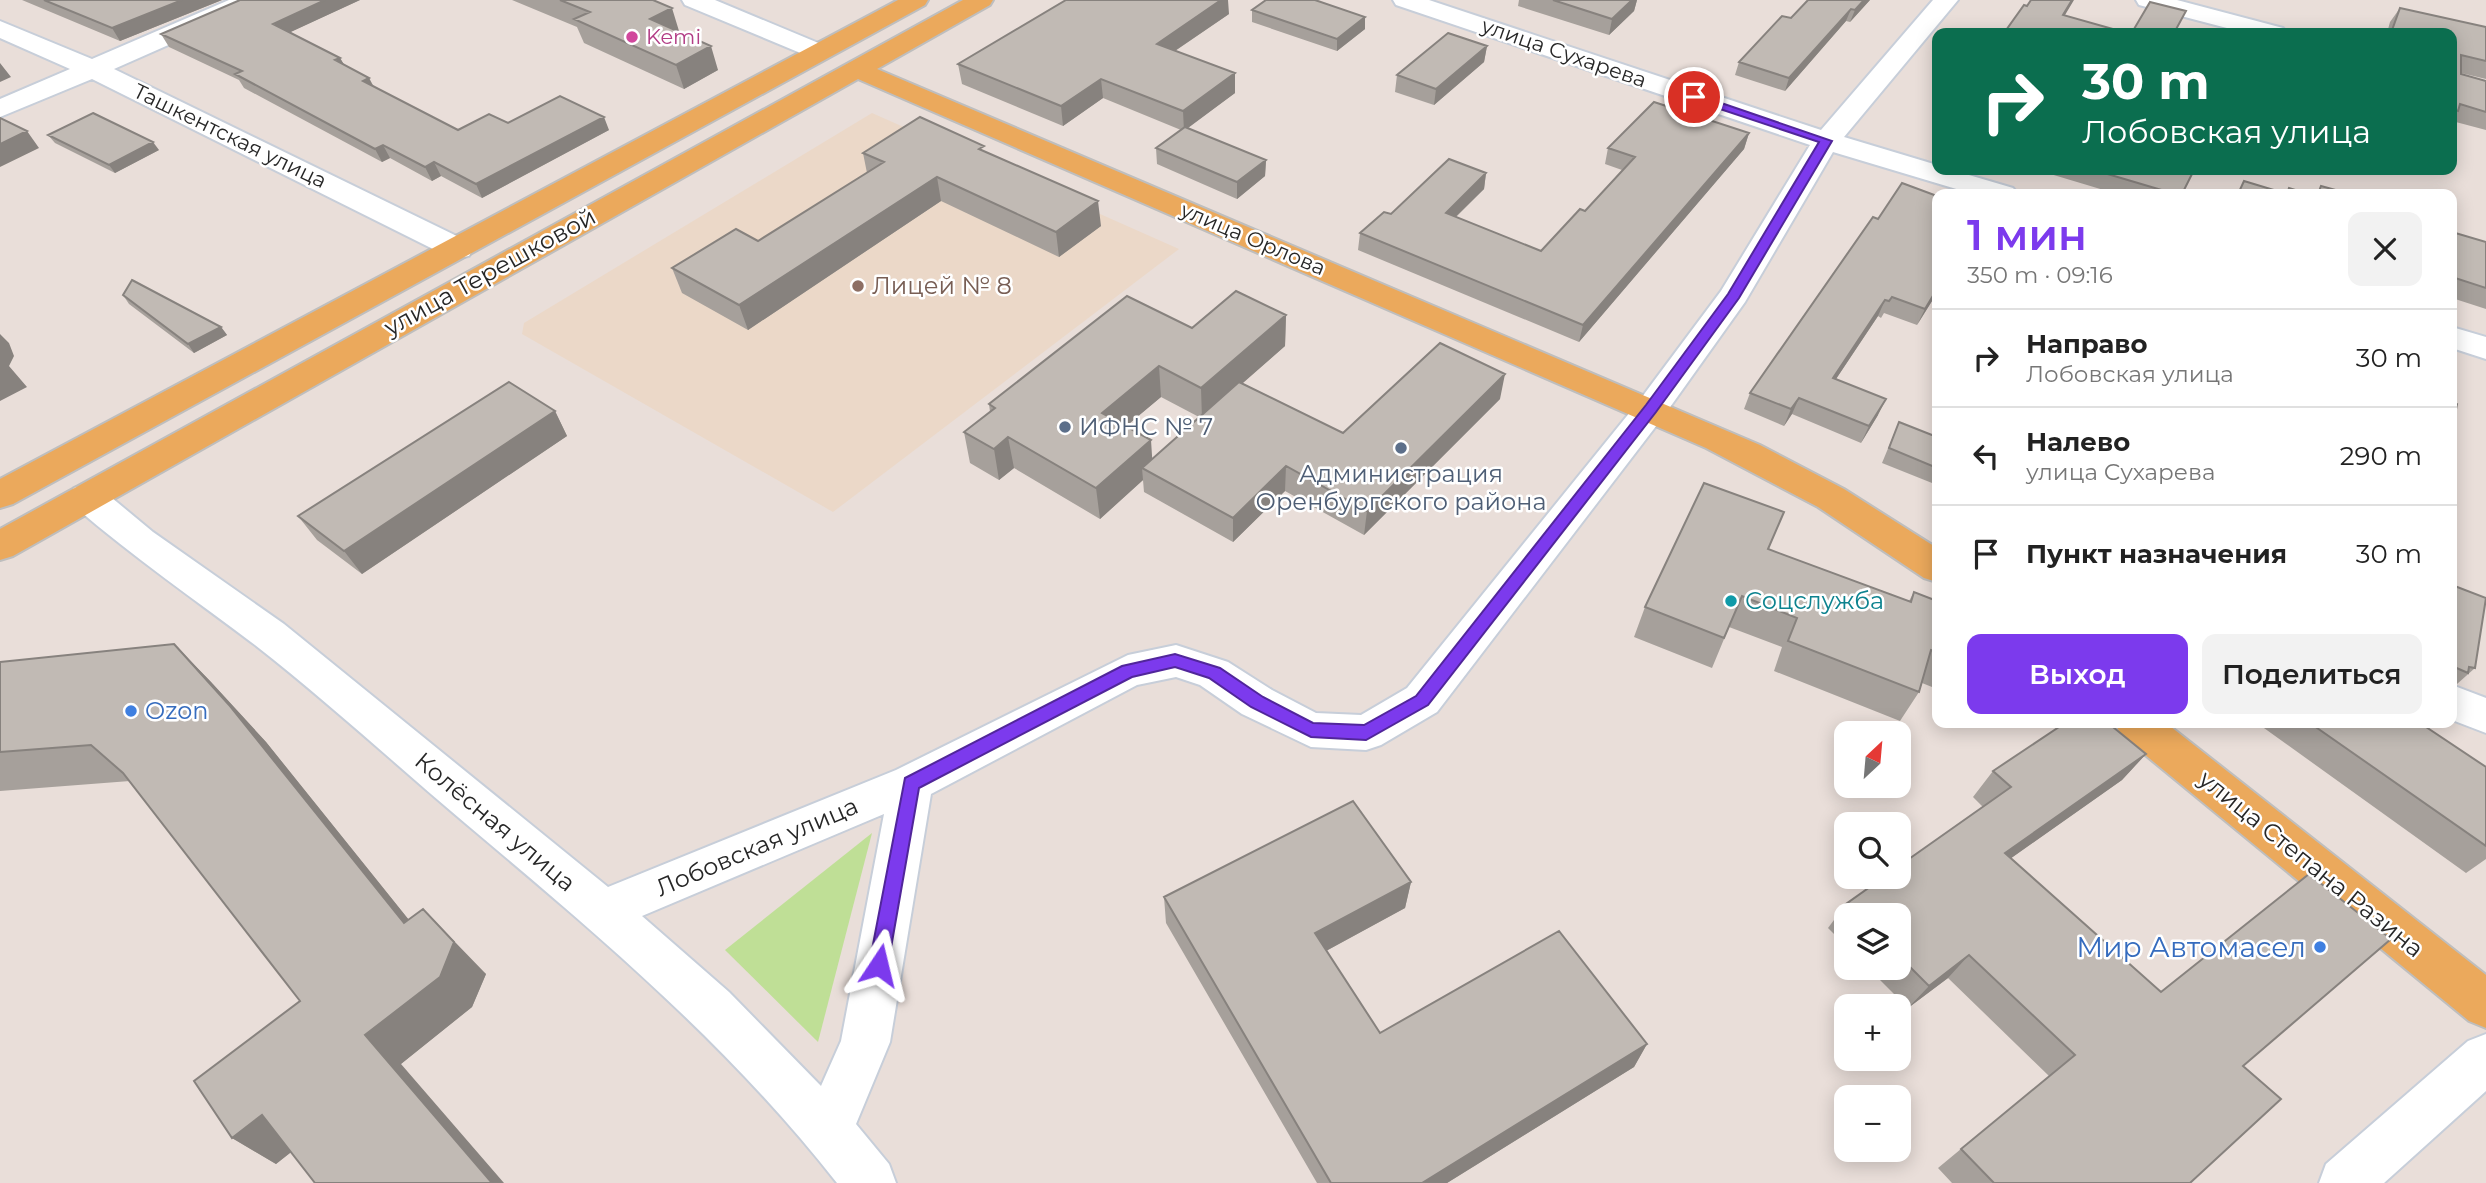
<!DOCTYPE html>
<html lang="ru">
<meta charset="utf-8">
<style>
:root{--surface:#fff;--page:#f2f2f2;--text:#222;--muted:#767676;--line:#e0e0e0;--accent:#7c3aed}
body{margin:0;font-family:Montserrat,sans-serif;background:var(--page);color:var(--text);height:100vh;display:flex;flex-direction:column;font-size:26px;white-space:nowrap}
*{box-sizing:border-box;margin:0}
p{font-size:23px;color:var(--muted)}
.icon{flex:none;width:38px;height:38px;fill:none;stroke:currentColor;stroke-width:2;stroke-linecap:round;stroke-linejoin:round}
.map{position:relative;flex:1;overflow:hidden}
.sheet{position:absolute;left:1932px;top:189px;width:525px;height:539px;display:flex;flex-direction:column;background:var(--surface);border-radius:14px;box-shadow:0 4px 18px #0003}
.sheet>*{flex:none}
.banner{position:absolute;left:1932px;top:28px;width:525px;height:147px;border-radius:14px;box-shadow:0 4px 18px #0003;background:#0b6e4f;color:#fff;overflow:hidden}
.needle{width:46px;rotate:26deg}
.tools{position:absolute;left:1834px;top:721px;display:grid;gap:14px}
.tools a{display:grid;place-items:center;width:77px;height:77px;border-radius:14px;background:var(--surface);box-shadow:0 4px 18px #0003;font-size:35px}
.pin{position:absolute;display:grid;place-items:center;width:60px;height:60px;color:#fff;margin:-30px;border:4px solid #fff;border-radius:50%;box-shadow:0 2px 7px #0007}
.me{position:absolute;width:77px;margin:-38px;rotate:10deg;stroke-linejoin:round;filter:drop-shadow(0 0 5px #0008)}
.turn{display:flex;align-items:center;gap:24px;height:147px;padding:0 35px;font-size:32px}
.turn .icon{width:91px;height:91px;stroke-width:2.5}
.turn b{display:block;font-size:49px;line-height:60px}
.round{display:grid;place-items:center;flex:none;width:74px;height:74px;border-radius:14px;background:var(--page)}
.head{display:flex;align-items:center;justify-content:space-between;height:119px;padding:0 35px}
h1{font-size:42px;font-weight:600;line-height:52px;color:var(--accent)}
.primary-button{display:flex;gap:14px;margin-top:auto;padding:14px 35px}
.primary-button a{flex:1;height:80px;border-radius:14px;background:var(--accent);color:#fff;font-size:28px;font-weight:600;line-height:80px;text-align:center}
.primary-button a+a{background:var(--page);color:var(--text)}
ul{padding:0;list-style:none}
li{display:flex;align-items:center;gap:21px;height:98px;padding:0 35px;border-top:2px solid var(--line)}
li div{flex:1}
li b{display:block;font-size:26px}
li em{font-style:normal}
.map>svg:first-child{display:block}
</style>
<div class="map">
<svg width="2486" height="1183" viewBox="0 0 2486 1183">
<rect width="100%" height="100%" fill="#e9ded9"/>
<path fill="#ebd8c8" d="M872,113l307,136 -346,263 -311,-178 2,-11z"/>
<path fill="#bfdf96" d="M872,833l-54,209 -93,-92z"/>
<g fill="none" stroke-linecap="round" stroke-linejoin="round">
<g stroke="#c7ced9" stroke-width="4">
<path id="minor" d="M229,0h33l-3,5 -145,64 355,173 4,7 -4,7 -11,2 -11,-2 -355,-177 -92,38v-18l70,-30 -70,-31v-17l92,38z
M682,0h33l113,47 4,5 -4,5 -9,3 -9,-3 -125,-52z
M1393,0h36l392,130 112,-130h25l-114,137 93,28v5h15l61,18 5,6h-45l-140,-42 -88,150 -82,115 -226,295 -56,33 -15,5 -55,-3 -69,-33 -42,-29 -24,-8 -39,8 -206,109 -41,248 -34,82 33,40 7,19h-59c-107,-137 -240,-249 -372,-360 -70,-59 -138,-122 -210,-178 -61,-46 -123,-89 -181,-139l-5,-9 5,-9 13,-4 13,4 53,44 131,92 324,263 288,-117 232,-115 48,-10 52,17 44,28 44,23 45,2 46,-27 232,-287 82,-110 89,-146 -414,-140zM884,814l-43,227 -20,45 -92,-94 -87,-76z
M2136,0h41l106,28 4,5h-41l-107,-28z
M2452,327l34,10v22l-34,-11z
M2452,685l34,13v35l-34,-13z
M2486,1034v57l-102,92h-65l7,-19 142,-123z"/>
</g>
<g stroke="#bebebe" stroke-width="4">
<path id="major" d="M898,0h30l-3,5 -912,499 -13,4v-29z
M963,0h30l-3,5 -113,64 883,376 84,44 93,59v34l-13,-4 -106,-71 -112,-59 -848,-369 -845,477 -13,4v-31z
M2115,723h51l320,252v53l-17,-7 -348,-286z"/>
</g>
<use href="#minor" fill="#fff" fill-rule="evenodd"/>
<use href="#major" fill="#eba95c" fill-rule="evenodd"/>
</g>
<path fill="#a6a09b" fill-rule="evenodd" d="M22,0h200l-102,41z
M240,0h120l-70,32 50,26 4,7 25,13 5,9 84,43 50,-7 101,7 -127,68 -41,-22 -9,5 -42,-23 -8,4 -138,-74 -5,-8 -70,-33 -8,-13z
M512,0h141l26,32 39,38 -34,19 -100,-46 -7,-16z
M1519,0h118l-3,11 -25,24 -91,-29z
M1870,0l-20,22 -4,-1 -61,70 -50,-16 4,-13 52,-44z
M2400,8l86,19v52l-25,-6v1l25,7v49l-34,-9v-88h-65l3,-11z
M1252,10l113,19 -28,22 -85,-29z
M1229,14l-54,37 60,22v20l-48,35 79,32 -1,16 -28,23 -80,-35 -1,-16 25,-18 -78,-32 -40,28 -101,-42 -4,-20z
M2134,29l40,4h-42z
M1487,46l-3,16 -50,43 -39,-13 2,-17z
M1749,133l-5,16 -165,193 -221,-92 2,-17 31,-19 95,-41 -2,16 -28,28 85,34 44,-40 37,-41 -17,-6 3,-16z
M48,135l111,15 -44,23 -60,-30z
M985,151l116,75 -42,31 -118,-56 -193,129 -66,-37 -10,-25 86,-27 109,-68 -4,-20z
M2037,170h157l-12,24h-65z
M1937,196v97l-20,32 -33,-12 -3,5 -3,-2 -42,63 42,36 -17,28 -69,-29 -8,12 -40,-17 6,-16 128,-174z
M2452,232l34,10v67l-34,-11z
M123,295l98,32 6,8 -33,18 -65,-49z
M1286,315l-1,31 -43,37 101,50 157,-34 -136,136 -79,-44 -52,51 -89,-50 -1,-12 -43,39 -86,-51 -15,12 -29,-17 -6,-31 26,-20 -1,-8 203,-76zM1161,397l38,20 -46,42 -27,-33z
M555,411l12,25 -205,138 -45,-34 -19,-24z
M1899,422l38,15v48l-55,-22z
M1768,549l141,52 5,-9 23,9v88l-15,-6 -3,9 -19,29 -126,-50 8,-24 -53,-20 -17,41 -78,-31 11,-30z
M2452,585l23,83 -18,16h-2l-3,2z
M174,644l37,38 55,60 143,178 77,54 -14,33 -196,157 -44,-26 68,-137 -170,-220 -130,10v-129z
M2257,723h163l66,44v92l-20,14z
M2146,754l-24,26 -111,78 232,208 -53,117h-238l-14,-15 111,-92 -101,-98 -40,30 -40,-40h31v-53h-53v31l-18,-18 18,-24 137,-97 -10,-10 20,-26z
M1411,882l-6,26 -79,43 54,82 267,11 -13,23 -187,116h-130l-151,-260 -2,-26z"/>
<path fill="#87827e" d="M182,0h40l-102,41 -8,-13z
M325,0h35l-80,37 -7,-13z
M1221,0h7l1,14 -72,49v-19z
M1632,0h5l-3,11 -25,24 3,-16z
M1864,0h6l-20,22 5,-12z
M2072,0h2l-18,30 7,-15z
M672,8l7,23 -21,12 -8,-24z
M1851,9l-5,12 -61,70 4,-13z
M1365,17v12l-28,22v-12z
M711,46l7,24 -34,19 -8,-24z
M1487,46l-3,16 -50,43 2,-16z
M340,58l8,13 -13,-11z
M0,63l11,14 -11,5z
M1235,73v20l-51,38 -1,-20z
M369,78l7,14 -13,-11z
M1101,79l2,19 -40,28 -2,-20z
M604,117l5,13 -127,68 -6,-14z
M27,131l12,17 -39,19v-23z
M1749,133l-5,16 -165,193 4,-17z
M153,142l6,8 -44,23 -6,-8z
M383,145l7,13 -8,4 -7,-13z
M1266,160l-1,16 -28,23v-17z
M434,162l7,14 -9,5 -7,-14z
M1486,173l-2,16 -41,40 3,-16z
M937,177l4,24 -193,129 -9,-25z
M1098,201l3,25 -42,31 -3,-25z
M1937,289v4l-20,32 8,-16z
M1885,300l-7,16 -52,78 7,-16z
M1286,315l-1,31 -83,73 -1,-31z
M221,327l6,8 -33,18 -6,-9z
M0,334l9,9 5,13 -5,10 18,21 -27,14z
M1159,366l2,31 -56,47 -3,-31z
M1505,374l-5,25 -136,136 3,-24z
M1799,398l-7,16 -8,12 7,-17z
M1886,399l-8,16 -17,28 8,-17z
M555,411l12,25 -205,138 -18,-23z
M1008,437l6,31 -15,12 -5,-31z
M1151,440l2,31 -11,-3 1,12 -43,39 -4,-31z
M1286,466l-1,25 -52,51v-24z
M174,644l37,38 55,60 171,213 -33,-32z
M2146,754l-24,26 -139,98 22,-25z
M1411,882l-6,26 -92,50 2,-25z
M423,909l63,65 -14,33 -71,57 103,119h-12l-127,-148z
M1969,955l-21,23 -40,30 21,-22z
M1647,1044l-13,23 -187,116h-25z
M262,1115l42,27 -28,22 -44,-26z"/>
<path fill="#c1bab4" stroke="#87827e" stroke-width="2" d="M44,0h138l-70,28z
M240,0h85l-52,24 67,34 -5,2 34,18 -6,3 95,49 31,-16 19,9 52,-27 44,21 -128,67 -42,-22 -9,5 -42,-22 -8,4 -140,-75 7,-3 -81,-37z
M560,0h93l19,8 -22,11 61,27 -35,19 -102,-46 16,-7z
M1066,0h155l-64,44 78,29 -52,38 -82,-32 -40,27 -103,-42z
M1266,0h49l50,17 -28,22 -85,-29z
M1553,0h79l-20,19z
M1808,0h56l-9,10 -4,-1 -62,69 -50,-16 43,-46 9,2z
M2031,0h41l-9,15 64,18h-123l20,-28 3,1z
M2150,2l36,9 -12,22h-23l-17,-4z
M2400,8l86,19v34l-25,-6v19l25,7v31l-26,-8 -2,7 -6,-2v-76h-61z
M1448,33l39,13 -51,43 -39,-14z
M1654,102l95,31 -166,192 -223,-92 24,-21 7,2 58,-55 37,14 -40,40 95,38 39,-42 5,2 50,-54 -27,-9z
M93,113l60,29 -44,23 -61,-30z
M920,117l64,29 -5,3 119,52 -42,31 -119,-55 -198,128 -67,-37 64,-39 22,12 126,-79 -21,-9z
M0,118l27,13 -27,13z
M1185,127l81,33 -29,22 -81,-34z
M2094,170h100l-12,24h-7z
M2244,181l43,13 2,-6 19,6h-70z
M1902,183l35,13v93l-12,20 -33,-12 -3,4 -4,-1 -52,78 53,21 -17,27 -70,-28 -8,11 -41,-16 123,-176 5,2z
M2321,186l29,8h-32z
M2452,232l34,10v46l-34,-11z
M132,280l89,47 -33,17 -65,-49z
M1236,291l50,24 -85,73 -42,-22 -57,47 49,27 -55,48 -88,-51 -14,12 -30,-17 31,-24 -6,-4 138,-108 65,32z
M1440,343l65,31 -138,137 -81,-45 -53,52 -91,-50 97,-86 104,51z
M509,382l46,29 -211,140 -46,-35z
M2452,402l5,2 -5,26z
M1899,422l38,15v31l-48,-20z
M1704,483l80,29 -16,37 143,53 3,-10 23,9v51l-6,-2 -12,42 -131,-51 9,-23 -55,-22 -18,42 -79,-31z
M2452,585l34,13 -11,70 -6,-1 -1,6 -16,-7z
M174,644l56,62 174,217 19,-14 31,33 -14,35 -75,58 127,148h-177l-53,-68 -30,23 -38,-57 106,-80 -177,-228 -32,-28 -91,7v-90z
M2065,723h43l38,31 -141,99 156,139 148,-118 82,65 -148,127 38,33 -91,84h-196l-33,-34 114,-94 -106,-100 -40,31 -30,-30v-41h-42l-11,-11 38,-27h15v-11l112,-79 -18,-16z
M2310,723h110l66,44v79z
M1353,801l58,81 -96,51 65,100 179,-102 88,113 -225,139h-91l-167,-286z"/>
<path fill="#7c3aed" stroke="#51269a" stroke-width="2" d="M1690,95h8l134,46 -93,157 -83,114 -228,293 -62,35 -55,-3 -60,-30 -42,-29 -34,-11 -43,10 -213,111 -31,177 -2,6 -7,3 -7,-3 -3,-6 36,-187 217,-112 53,-12 45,14 43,29 50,26 51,2 52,-29 230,-291 82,-111 91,-152 -129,-43z"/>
<circle fill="#d1479c" stroke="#fff" stroke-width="2.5" cx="632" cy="37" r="7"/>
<circle fill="#8d6e63" stroke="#fff" stroke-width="2.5" cx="858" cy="286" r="7"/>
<g fill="#5c6f8a" stroke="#fff" stroke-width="2.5">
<circle cx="1065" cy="427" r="7"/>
<circle cx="1401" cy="448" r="7"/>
</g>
<circle fill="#0f9aa8" stroke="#fff" stroke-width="2.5" cx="1731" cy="601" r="7"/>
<g fill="#3f7fe0" stroke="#fff" stroke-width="2.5">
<circle cx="131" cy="711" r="7"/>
<circle cx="2320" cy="947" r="7"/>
</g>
<g text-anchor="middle" stroke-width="5" stroke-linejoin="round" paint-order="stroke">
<g font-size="21" fill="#b23c85" stroke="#fff" text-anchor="start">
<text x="646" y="44">Kemi</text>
</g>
<g font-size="21" fill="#272727" stroke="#fff">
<text transform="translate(1564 53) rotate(19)" y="7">улица Сухарева</text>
<text transform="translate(230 136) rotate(26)" y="7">Ташкентская улица</text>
<text transform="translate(1253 239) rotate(23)" y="7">улица Орлова</text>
</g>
<g font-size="24" fill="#272727" stroke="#fff">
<text transform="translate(490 272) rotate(-29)" y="8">улица Терешковой</text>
<text transform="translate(495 822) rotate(40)" y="8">Колёсная улица</text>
<text transform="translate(757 847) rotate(-23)" y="8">Лобовская улица</text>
<text transform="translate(2311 864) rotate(39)" y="8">улица Степана Разина</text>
</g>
<g font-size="24" fill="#785e54" stroke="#fff" text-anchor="start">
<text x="872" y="294">Лицей № 8</text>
</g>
<g font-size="24" fill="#4e5e75" stroke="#fff" text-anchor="start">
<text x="1079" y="435">ИФНС № 7</text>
<text x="1401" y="482" text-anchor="middle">Администрация<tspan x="1401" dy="28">Оренбургского района</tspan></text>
</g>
<g font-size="24" fill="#0d838f" stroke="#fff" text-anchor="start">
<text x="1745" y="609">Соцслужба</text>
</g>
<g font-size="24" fill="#366cbe" stroke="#fff" text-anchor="start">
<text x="145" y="719">Ozon</text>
</g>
<g font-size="28" fill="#366cbe" stroke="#fff" text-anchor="end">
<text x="2306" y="957">Мир Автомасел</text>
</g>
</g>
</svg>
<div class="tools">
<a><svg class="needle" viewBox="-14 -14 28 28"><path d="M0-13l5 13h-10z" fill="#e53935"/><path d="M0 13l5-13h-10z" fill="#767676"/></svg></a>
<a><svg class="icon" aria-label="search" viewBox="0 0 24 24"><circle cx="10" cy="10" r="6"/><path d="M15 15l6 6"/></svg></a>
<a><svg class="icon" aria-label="layers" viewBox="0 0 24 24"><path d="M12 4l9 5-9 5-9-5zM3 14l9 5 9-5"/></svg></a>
<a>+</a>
<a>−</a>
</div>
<div class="pin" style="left:1694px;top:97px;background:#d93025"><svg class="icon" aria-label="arrive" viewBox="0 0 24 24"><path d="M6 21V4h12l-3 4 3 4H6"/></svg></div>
<svg class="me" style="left:879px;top:965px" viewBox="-20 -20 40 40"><path d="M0-17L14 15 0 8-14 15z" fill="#7c3aed" stroke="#fff" stroke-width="4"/></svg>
<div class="banner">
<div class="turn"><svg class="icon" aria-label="right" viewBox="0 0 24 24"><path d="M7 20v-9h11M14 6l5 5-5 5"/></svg><div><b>30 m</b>Лобовская улица</div></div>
</div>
<section class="sheet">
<div class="head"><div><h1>1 мин</h1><p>350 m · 09:16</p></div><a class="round"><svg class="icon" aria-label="close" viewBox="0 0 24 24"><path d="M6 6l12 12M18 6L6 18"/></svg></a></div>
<ul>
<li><svg class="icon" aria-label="right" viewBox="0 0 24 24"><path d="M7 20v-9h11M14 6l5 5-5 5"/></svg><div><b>Направо</b><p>Лобовская улица</p></div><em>30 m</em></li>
<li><svg class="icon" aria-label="left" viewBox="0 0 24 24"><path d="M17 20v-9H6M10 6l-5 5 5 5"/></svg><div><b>Налево</b><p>улица Сухарева</p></div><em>290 m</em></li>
<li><svg class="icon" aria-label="arrive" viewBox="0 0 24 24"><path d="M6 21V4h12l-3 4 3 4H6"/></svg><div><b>Пункт назначения</b></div><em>30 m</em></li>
</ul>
<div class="primary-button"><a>Выход</a><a>Поделиться</a></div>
</section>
</div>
